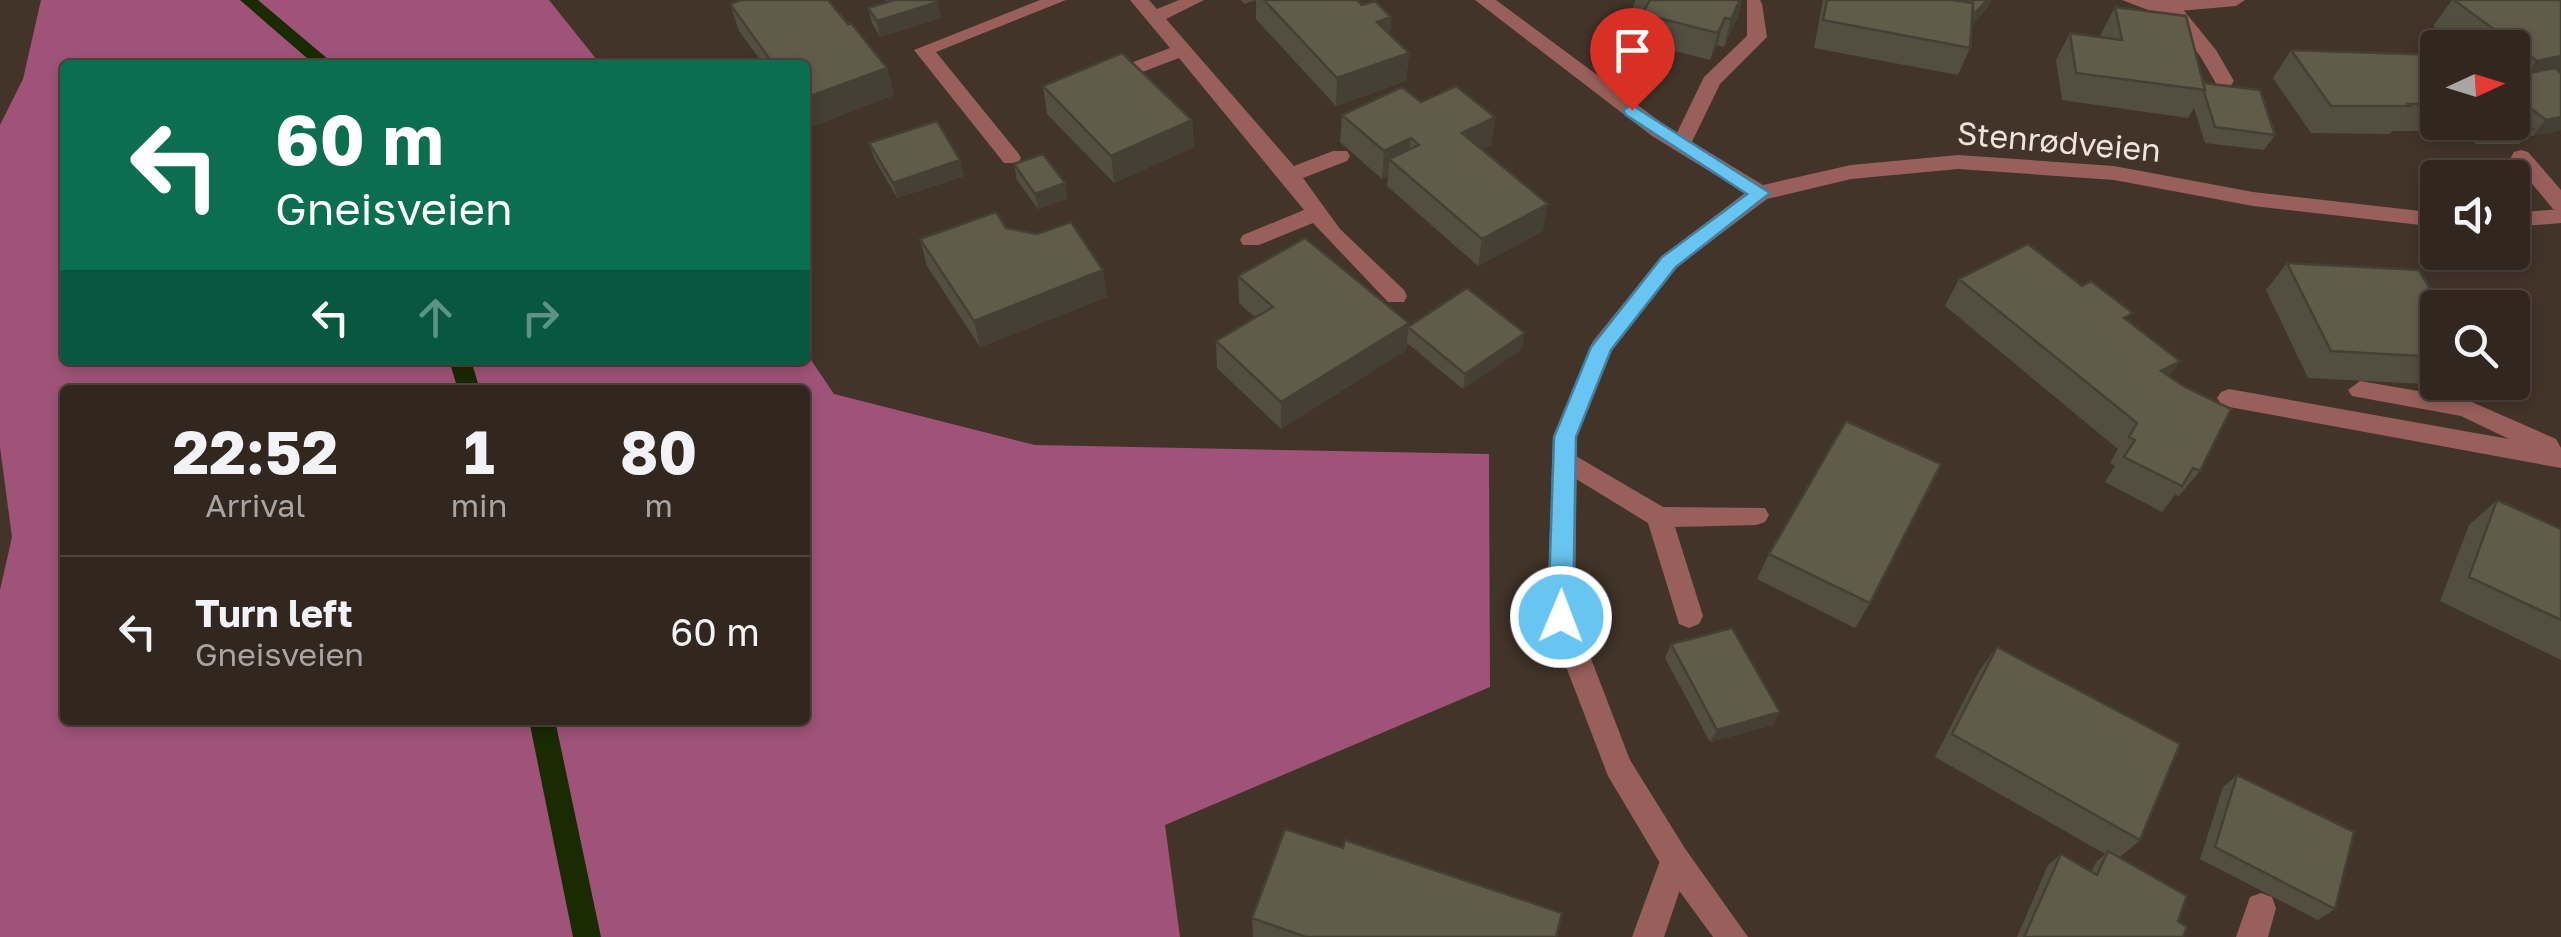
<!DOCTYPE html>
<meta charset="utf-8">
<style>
:root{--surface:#32271f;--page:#3d332c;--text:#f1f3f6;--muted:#a8a5a4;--line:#4d443d}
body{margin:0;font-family:"Golos Text",sans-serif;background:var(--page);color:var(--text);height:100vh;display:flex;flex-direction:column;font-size:38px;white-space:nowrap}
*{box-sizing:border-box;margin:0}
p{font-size:32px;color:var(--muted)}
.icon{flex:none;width:55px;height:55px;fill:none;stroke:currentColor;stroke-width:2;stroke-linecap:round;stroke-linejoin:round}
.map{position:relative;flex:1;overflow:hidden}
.details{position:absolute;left:60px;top:385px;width:750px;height:340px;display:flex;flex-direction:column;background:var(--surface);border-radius:10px;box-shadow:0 5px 15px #0003,0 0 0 2px var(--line)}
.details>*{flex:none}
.banner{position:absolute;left:60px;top:60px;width:750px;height:305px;border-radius:10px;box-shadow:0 5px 15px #0003,0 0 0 2px var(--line);background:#0b6e4f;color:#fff;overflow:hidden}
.needle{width:65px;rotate:86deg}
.fabs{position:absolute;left:2420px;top:30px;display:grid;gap:20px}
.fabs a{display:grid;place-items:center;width:110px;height:110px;border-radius:10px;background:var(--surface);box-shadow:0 5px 15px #0003,0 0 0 2px var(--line);font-size:50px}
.pin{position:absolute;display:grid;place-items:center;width:85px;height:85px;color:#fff;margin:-102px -42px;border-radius:50% 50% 50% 0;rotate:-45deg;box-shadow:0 0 10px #0007}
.pin .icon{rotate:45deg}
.me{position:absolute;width:110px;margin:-55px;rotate:1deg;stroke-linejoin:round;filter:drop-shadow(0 0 8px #0008)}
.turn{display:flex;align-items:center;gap:35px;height:210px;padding:0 50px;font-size:45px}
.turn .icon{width:130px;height:130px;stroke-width:2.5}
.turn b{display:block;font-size:70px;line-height:85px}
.lanes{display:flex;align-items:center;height:95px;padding:0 50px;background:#0003;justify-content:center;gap:50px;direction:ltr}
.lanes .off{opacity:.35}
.eta{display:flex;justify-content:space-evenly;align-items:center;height:170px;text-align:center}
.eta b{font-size:60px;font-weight:700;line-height:70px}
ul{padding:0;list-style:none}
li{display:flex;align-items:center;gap:30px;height:150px;padding:0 50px;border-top:2px solid var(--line)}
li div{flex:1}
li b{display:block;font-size:38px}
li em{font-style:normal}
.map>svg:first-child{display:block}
</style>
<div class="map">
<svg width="2561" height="937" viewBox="0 0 2561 937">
<rect width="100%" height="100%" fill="#423429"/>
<path fill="#9f5378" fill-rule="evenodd" d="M41,0h508l52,65h-536v295h740v-9l29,43 201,51 454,9 1,233 -325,138 15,112h-1180v-347l12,-53 -12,-90v-322l23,-46zM65,390h740v330h-740z"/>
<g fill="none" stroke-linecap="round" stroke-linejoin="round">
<path fill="#1a2a01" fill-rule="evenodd" d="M240,0h18l77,65h-20z
M449,360h22l9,30h-22z
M529,720h26l46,217h-28z"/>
<path fill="#99605b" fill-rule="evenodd" d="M1040,0h26l-130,52 82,101 3,5 -3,5h-14l-90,-113z
M1130,0h19l8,9 22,-9h25l-38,19 128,147 39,-15h14l3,5 -3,5 -44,17 37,51 64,61 3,6 -3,6h-16l-75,-79 -54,22h-16l-3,-5 3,-5 61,-25 -125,-152 -42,16h-14v-8l47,-18z
M1747,0h13l2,4 5,33 -47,47 -32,66h-14l-3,-5 33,-68 43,-41z
M2170,0l7,2 39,48 18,31 -3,4h-14l-17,-29 -39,-50z
M2521,150l7,2 33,38v21l-8,-2 -39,-47 -3,-5 3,-5z
M2360,381l105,18 91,40 5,9v20l-332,-61 -8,-3 -4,-6 4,-6 8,-3 280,50 -48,-23 -109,-20 -4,-6z
M1564,449l99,58 102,1 4,7 -4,7 -9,3 -81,2 28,89 -4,8 -10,4 -10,-4 -31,-101 -93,-57 -3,-7 3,-7z
M1675,845l11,5 4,10 -26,77h-32l32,-87z
M2261,893l11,4 4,11 -8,29h-32l14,-40z"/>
<path fill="#99605b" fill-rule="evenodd" d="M1475,0h21l170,126 97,59 88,-20 107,-10 156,11 139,26 185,21v14l-185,-21 -139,-26 -156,-11 -107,10 -84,20 -90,68 -66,83 -34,87 -2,180 55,143 56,90 62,87h-35l-49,-67 -56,-94 -61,-159 6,-180 40,-96 68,-84 84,-64 -93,-57z
M2122,0h123l-9,6 -80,7z
M2561,209v14l-49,4v-14z"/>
</g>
<path fill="#534f40" d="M886,0h50l5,18 -61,19 -8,-14 -4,-15 19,-6z
M1241,0h116l5,5 29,12 -1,17 19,19 -3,28 -70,25 -80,-87v-19l-12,4z
M1635,0h107l-4,16 -14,31 -7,-2 -7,15 -74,-19 4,-16 -10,-3z
M1823,0h168l-3,7 -16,18 -2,23 -12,27 -144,-27z
M2452,0h109v130l-29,6 -3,-3 -10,11h-43l-16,-19 -5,6h-63l-2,3 -79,-1 -38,-55 18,-28 146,5 1,67h74v-74h-51l-28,-22z
M730,4l118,20 39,44 7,27 -86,33 -3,-5v-58h-41l-25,-34z
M2115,7l88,76 72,52 -11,15 -59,-7 -11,-35 -6,10 -126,-18 -6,-40 14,-27 31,4v-3z
M1043,86l149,34 2,27 -80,36 -67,-69z
M1342,115l153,2 -4,28 -9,4 61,82 -65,35 -91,-80 1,-10 -6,3 -42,-37z
M869,143l95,33 -67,22 -23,-40z
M1014,164l51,19 2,16 -29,10 -21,-29z
M1006,228l101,69 -127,50 -53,-81 -7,-27z
M2287,263l151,45v74h9l-2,3 -137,-7 -42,-88z
M1238,276l171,47v3l113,23 -59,40 -56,-46 -1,7 -125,79 -64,-61 -1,-27 40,-23 -17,-15z
M1959,279l169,42 52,40 -11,15 31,95 -21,25 -4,-1 -13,17 -57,-30 10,-16 -5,-3 8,-14 -173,-143z
M2497,500l64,29v131l-121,-59 29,-76z
M1769,554l101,49 -15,25 -98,-49z
M1671,644l102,81 -63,17 -45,-84z
M1997,647l143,193 -20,17 58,64 5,16h-166l31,-72 13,-11 30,18 5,-10 9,-8 -170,-97 44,-86z
M2237,775l98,134 -17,11 -118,-61 23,-72z
M1252,918l304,19h-303z"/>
<path fill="#444034" d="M1740,0h2l-4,16 -14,31 7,-28z
M1987,0h4l-3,7 -19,21 6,-15z
M938,2l3,16 -61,19 -3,-16z
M1391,17l-2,27 -12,-22z
M1725,18l-8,27 -7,15 8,-27z
M1409,53l-3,28 -70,25 1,-28z
M2561,56v22l-47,10 23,-27z
M887,68l7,27 -86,33 -3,-11v-19z
M1495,117l-4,28 -32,16 3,-28z
M2561,117v13l-29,6 14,-16z
M1192,120l2,27 -80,36 -3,-27z
M1411,138l-3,28 -19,-7 -1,17 -6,3 2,-28z
M960,160l4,16 -67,22 -4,-15z
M1065,183l2,16 -29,10 -3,-15z
M1548,204l-5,27 -65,35 4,-27z
M1103,270l4,27 -127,50 -6,-26z
M1409,323l-3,27 -125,79v-27z
M1525,333l-3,16 -59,40 2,-15z
M2180,361l-20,27 1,-17z
M1780,712l-7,13 -63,17 7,-12z"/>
<path fill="#615c4a" stroke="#444034" stroke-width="2.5" d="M741,0h87l20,24 3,-1 36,45 -82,30v-33h-31l-44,-61z
M894,0h42l2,2 -61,19 -9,-13z
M1264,0h93l5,5 13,-4 16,16 -14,5 32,31 -72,25z
M1650,0h90l-9,19 -6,-1 -7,15 -76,-19z
M1827,0h125l21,3 -3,45 -147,-28z
M1952,0h35l-12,13 -2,-1v-9z
M2454,0h107v56l-24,5z
M2115,7l71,9 19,74 -129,-17 -6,-40 52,7z
M2291,50l146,5 1,49h-30l2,2h-79z
M1122,53l70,67 -81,36 -68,-70z
M2555,68l6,5v44l-15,3 -34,-26v-18z
M2203,83l57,7 15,45 -60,-8 -11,-35 1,-2z
M1456,86l39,31 -33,16 86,71 -66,35 -93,-80 30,-14 -8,-7 -27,13 -42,-36 60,-28 19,15z
M2512,105l21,24h-44l-6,-7h29z
M937,121l23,39 -67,23 -24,-40z
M1043,154l22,29 -30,11 -21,-30z
M996,212l10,16 31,6 34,-12 32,48 -129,51 -54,-82z
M1305,238l104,85 -128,79 -65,-61 57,-34 -35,-31z
M2028,244l54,42 9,-5 42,32 -9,5 56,43 -19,10 24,16 46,22 -31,62 -7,-3 -11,18 -58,-29 11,-17 -6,-3 8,-14 -178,-144z
M2287,263l132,7 22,38h-3v49l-107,-6z
M1467,288l58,45 -60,41 -57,-47z
M1846,421l95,43 -71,139 -101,-49z
M2497,500l64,29v91l-92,-43z
M1732,628l48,84 -63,18 -46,-86z
M1997,647l183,97 -40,96 -188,-106z
M2237,775l117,57 -19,77 -120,-62z
M1285,829l58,19 2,-8 217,73 -6,24h-250l-54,-19z
M2108,851l79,45 -9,25 9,6 -4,10h-159l37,-83 36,21z"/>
<path fill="#68c4f0" stroke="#447f9c" stroke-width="2.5" d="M1632,105l138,88 -94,74 -65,83 -35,87 -3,180 -4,7 -8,3 -9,-3 -4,-7 6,-180 37,-90 71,-90 85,-63 -121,-79 -3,-5z"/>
<g text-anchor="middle" stroke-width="10" stroke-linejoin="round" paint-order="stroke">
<g font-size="32" fill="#ede4dd" stroke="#423429">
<text transform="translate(2059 142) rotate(5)" y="11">Stenrødveien</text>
</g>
</g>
</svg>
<div class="fabs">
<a><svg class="needle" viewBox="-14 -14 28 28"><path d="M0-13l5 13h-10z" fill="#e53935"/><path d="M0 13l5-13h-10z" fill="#a8a5a4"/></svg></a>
<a><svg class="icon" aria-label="sound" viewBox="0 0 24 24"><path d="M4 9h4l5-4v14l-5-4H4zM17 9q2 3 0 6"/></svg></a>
<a><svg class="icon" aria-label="search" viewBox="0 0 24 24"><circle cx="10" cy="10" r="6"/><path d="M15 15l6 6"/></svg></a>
</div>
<div class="pin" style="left:1632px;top:110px;background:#d93025"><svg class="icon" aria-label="arrive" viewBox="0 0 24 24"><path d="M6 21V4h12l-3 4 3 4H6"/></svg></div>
<svg class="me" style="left:1561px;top:617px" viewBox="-20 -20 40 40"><circle r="17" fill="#68c4f0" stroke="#fff" stroke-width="3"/><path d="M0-11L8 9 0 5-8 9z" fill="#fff"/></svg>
<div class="banner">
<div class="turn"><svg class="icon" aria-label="left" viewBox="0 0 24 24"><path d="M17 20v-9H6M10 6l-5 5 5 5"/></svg><div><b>60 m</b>Gneisveien</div></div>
<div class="lanes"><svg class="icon" aria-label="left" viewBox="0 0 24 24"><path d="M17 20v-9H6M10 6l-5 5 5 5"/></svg><svg class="icon off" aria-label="ahead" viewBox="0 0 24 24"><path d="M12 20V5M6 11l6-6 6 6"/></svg><svg class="icon off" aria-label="right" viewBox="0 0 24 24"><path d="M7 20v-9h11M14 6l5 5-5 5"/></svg></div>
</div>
<section class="details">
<div class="eta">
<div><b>22:52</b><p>Arrival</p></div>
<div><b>1</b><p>min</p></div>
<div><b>80</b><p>m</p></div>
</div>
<ul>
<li><svg class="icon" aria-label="left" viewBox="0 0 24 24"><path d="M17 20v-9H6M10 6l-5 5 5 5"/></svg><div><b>Turn left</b><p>Gneisveien</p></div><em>60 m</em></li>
</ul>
</section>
</div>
